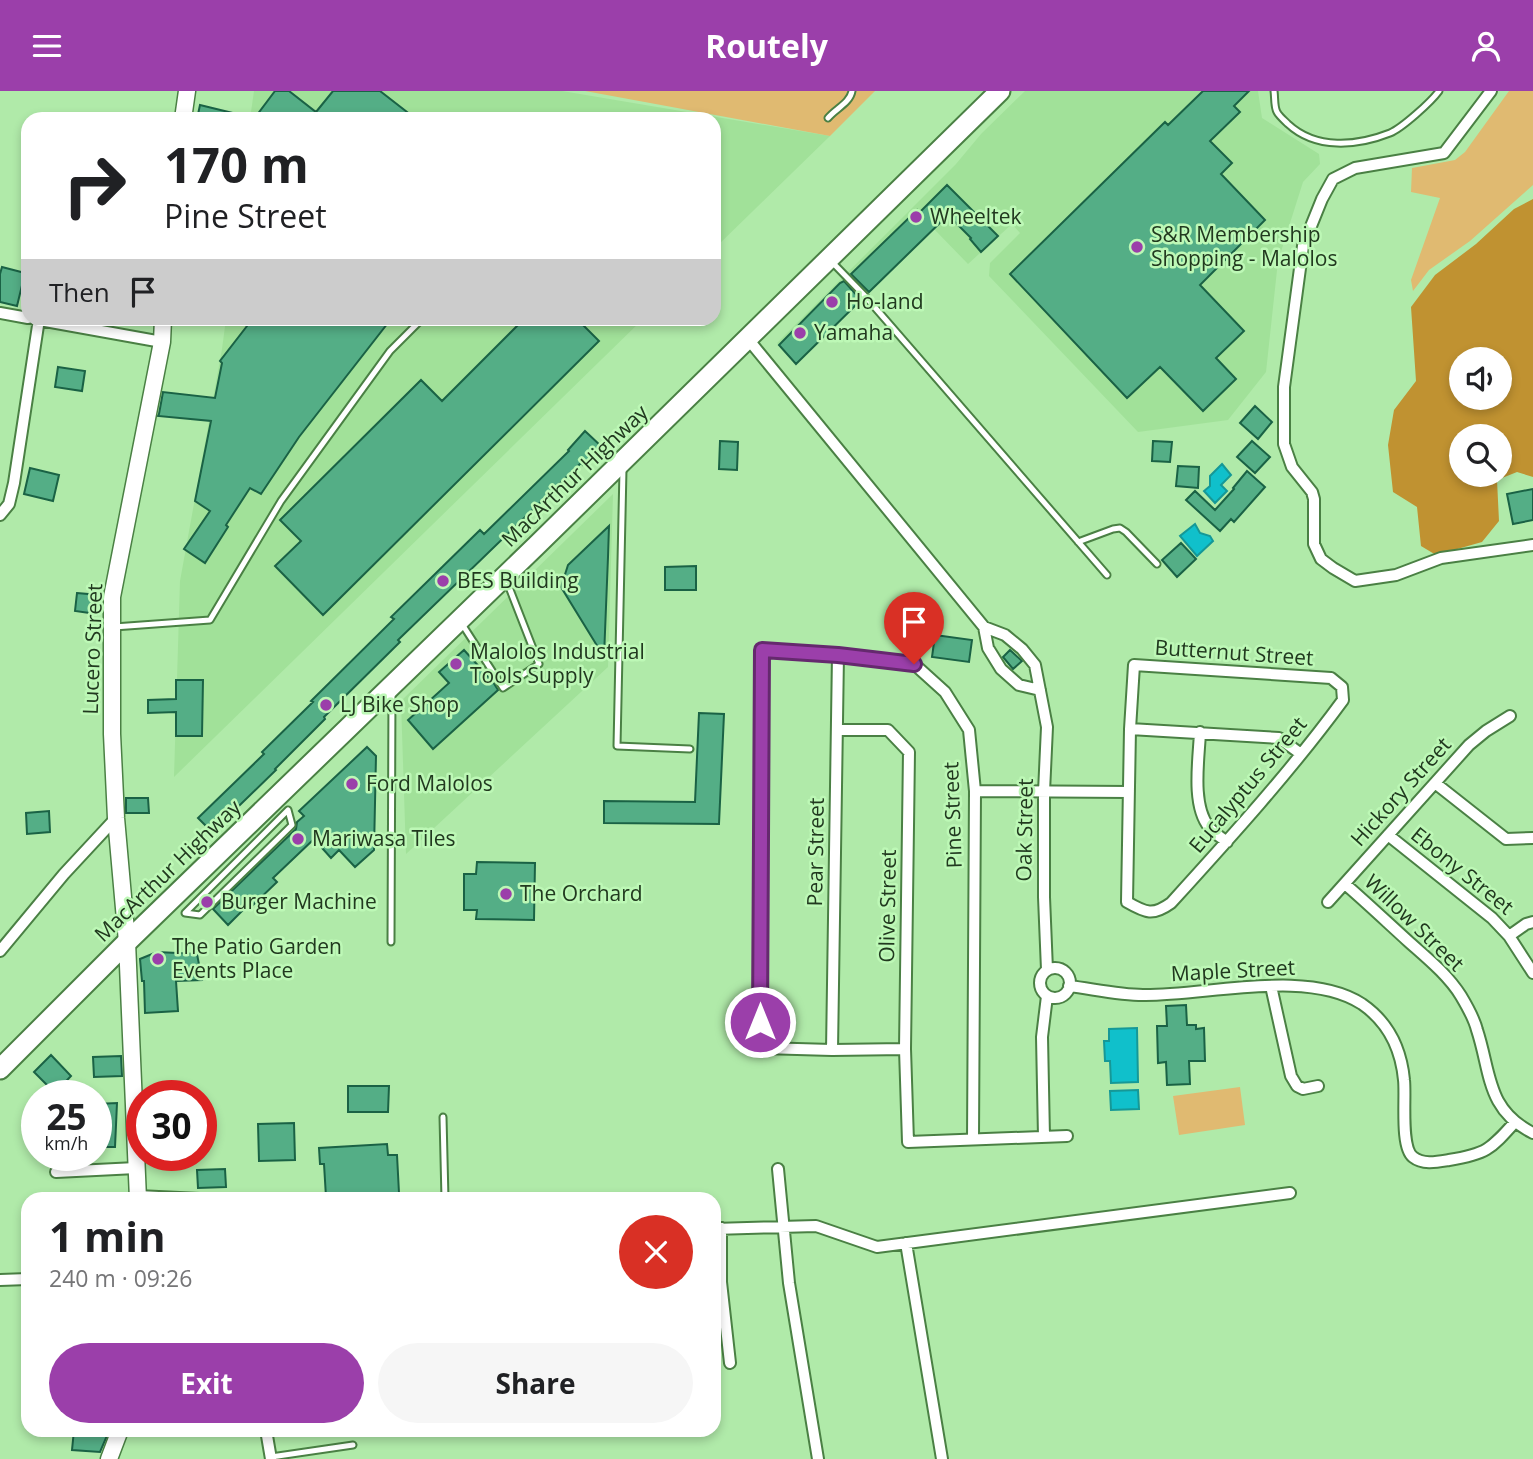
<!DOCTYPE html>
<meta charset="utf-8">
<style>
:root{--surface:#fff;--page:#f6f6f6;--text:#202124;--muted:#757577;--accent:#9b3faa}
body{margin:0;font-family:"Open Sans",sans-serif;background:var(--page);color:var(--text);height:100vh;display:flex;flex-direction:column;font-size:26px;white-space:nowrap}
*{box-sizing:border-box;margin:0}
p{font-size:23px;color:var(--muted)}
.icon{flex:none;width:38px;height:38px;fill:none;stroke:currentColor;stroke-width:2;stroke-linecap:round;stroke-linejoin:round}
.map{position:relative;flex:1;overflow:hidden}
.sheet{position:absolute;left:21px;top:1101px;width:700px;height:245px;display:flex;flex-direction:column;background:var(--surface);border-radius:21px;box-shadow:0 4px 10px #0003}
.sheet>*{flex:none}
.top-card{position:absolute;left:21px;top:21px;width:700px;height:214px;border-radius:21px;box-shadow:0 4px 10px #0003;background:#fff;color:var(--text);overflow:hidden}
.controls{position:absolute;left:1449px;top:256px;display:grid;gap:14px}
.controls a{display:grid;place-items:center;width:63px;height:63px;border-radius:50%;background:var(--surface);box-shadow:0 4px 10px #0003;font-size:35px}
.speed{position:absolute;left:21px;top:989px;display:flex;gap:14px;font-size:35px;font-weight:700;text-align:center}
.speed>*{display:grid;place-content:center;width:91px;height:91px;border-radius:50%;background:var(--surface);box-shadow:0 4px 10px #0003;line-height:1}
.speed small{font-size:18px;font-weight:400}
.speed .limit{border:10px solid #d22;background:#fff;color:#111}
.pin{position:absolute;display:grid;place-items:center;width:60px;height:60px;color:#fff;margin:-72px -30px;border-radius:50% 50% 50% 0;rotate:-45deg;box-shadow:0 0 7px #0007}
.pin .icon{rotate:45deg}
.me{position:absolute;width:77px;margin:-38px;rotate:0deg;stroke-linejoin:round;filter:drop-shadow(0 0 5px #0008)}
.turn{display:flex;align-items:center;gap:24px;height:147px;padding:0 28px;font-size:32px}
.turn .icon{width:91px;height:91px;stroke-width:2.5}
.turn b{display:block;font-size:49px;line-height:60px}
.then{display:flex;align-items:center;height:66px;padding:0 28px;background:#0003;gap:14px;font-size:26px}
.round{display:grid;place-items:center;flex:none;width:74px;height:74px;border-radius:37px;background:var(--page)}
.overview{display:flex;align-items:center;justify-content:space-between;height:119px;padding:0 28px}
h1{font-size:42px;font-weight:700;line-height:52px}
.action{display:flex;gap:14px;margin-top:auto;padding:14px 28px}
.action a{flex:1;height:80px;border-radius:42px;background:var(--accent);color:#fff;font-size:28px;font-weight:700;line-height:80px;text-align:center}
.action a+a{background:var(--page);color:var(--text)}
header{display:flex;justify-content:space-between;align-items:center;height:91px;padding:0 28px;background:var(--accent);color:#fff;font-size:32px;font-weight:700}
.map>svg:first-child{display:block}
</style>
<header><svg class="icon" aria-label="menu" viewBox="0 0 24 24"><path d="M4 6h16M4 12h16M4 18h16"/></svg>Routely<svg class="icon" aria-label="person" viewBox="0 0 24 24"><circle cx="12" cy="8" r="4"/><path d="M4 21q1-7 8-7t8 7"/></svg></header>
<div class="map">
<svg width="1533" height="1368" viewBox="0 0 1533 1368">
<rect width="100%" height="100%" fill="#b0eaa9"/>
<path fill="#a1e199" d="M254,0h308l268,45 -116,113v-130h-464z
M1025,0h233l4,27 57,36 1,10 -17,18 -25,79 -12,111 -38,48 -90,12 -149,-156 1,-13 30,-30 -8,-9 -44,40 -34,-35 -138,135 -19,-21 179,-179 25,-30z
M226,228h417l-469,458 6,-196 42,-232z
M613,403l-5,173 -202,187 -5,-153z"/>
<path fill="#e0ba71" d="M585,0h290l-45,45z
M1509,0h24v94l-63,56 -41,29 -16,21 -2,-11 29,-82 -29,-6 1,-24 43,-8 10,-8z
M1240,996l5,38 -66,10 -6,-39z"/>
<path fill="#c09231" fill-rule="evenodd" d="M1533,108v278l-16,-5 -20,8 2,41 -17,21 -46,13 -15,-9 -4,-39 -24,-15 -5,-47 6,-35 22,-29 -5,-74 24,-32 41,-31 38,-35zM1461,268h39v38h-39zM1461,345h39v38h-39z"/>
<path fill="#10c0cb" stroke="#159897" stroke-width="2" d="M1222,373l9,11 -10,10 6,6 -12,12 -11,-12 6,-5v-10z
M1195,433l5,9 10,3 3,5 -16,15 -17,-20z
M1137,937l1,54 -27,1 -1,-22h-5l-1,-20h5v-12z
M1138,999l1,19 -28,1 -1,-19z"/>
<path fill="#54ae86" stroke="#1a6245" stroke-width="2" d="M275,0h14l27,21 17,-21h47l36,28h-162z
M1203,0h46l-15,15 6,6 -30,29 22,22 -11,11 44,46 -65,65 44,46 -28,27 20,21 -33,32 -43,-44 -33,31 -117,-124 155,-152 3,3z
M200,14l41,10 -1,4h-43z
M947,94l51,51 -17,16 -11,-13 1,-1 -23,-23 -79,77 -18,-18 66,-64 2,3z
M2,176l23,6 -8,33 -17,-4v-28z
M844,190l17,19 -65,64 -17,-19 61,-62z
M238,228h153l-92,118 -38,57 -11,-6 -24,37 2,2 -23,36 -21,-14 26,-38 -15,-10 16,-80 -53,-5 1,-2 4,-22 52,6 7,-35 -2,-2 27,-35z
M524,228h53l22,22 -276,274 -48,-49 26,-25 -21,-21 141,-140 21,21z
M58,276l27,4 -3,20 -27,-4z
M1255,315l17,16 -14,17 -18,-16z
M585,340l16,15 -18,19 -2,-2 -183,177 2,2 -76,75 1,2 -50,50 1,1 -64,62 -14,-14 66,-64 -2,-2 51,-50 -2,-1 83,-82 -3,-2 89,-87 4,4 85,-83 -1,-1z
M720,350l18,1 -1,28 -18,-1z
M1153,350l19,1 -2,20 -18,-1z
M1252,350l18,16 -15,16 -18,-16z
M1178,375l21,1 -1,21 -22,-2z
M30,377l29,7 -6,26 -29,-7z
M1247,380l18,16 -31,35 -3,-3 -11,12 -34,-31 9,-9 20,19 19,-21 -1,-1z
M1533,398v31l-20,4 -6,-30z
M609,435l-1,31 -4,100 -43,-70 7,-22z
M1181,452l15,16 -19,18 -15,-17z
M696,475v24h-31v-23z
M77,502l22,2 -2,19 -22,-3z
M935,544l37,5 -3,22 -37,-5z
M464,559l29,32 5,8 -65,59 -25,-29 41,-37 -10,-11z
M1010,559l12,11 -9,8 -10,-12z
M176,589h27l-1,56h-26v-24l-28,1v-13l28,-1z
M699,622l25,1 -5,110 -115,-1v-22l91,1z
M367,656l9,9 -2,94 -19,17 -16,-17 -8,8 -17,-19 -41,39 4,4 -25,24 -3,-2 -21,21 -15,-16 83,-80 1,-7 7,-6 -5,-5z
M126,707h22l1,15h-23z
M49,720l1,21 -23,2 -1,-21z
M477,771l58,1 -1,57 -58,-1 1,-9h-13v-36h12z
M157,861l40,2 5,26 -26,1 2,30 -33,2 -1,-32h-2l-2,-22z
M1186,914l1,20h9v4l8,-1 1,33h-16l1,23 -23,1 -1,-23 -8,1 -1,-37h10l-1,-20z
M51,964l20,21 -16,17 -21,-21z
M121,965l1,20 -28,1 -1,-20z
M348,995h41l-1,26h-40z
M117,1012l-2,44h-19v-43z
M294,1032l1,37 -36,1 -1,-37z
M387,1053l1,11h9l2,38 -73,4 -2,-33h-4l-1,-16z
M225,1078l1,18 -28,1 -1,-18z
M74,1339h33l-1,8 -6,14 -28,-2z"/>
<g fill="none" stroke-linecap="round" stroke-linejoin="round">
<g stroke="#4a8044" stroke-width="9">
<path id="lane" d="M1274,0c1,6 0,16 3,21 2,4 8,9 11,12 28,26 69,22 102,9 12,-5 41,-31 49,-42
M828,27c7,-9 22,-15 24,-27
M832,171l33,34 242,279
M623,378l-6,277 73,3
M1078,451l35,-13 7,-1 6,4 31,32
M462,533l41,64 36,-24 -32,-82
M114,536l96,-7 71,-119 109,-150 32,-32
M288,719l4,15 -92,90 -15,-2z
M391,851l1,-250
M443,1026l2,82
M271,1366l82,-12"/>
</g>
<g stroke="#4a8044" stroke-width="14">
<path id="street" d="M1491,0l-47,62 -89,15 -22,11 -11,20 -19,47 -19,141v57l8,23 20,25 2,7v45l7,15 12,9 22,13 41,-6 45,-17 92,-13
M0,222l28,5
M34,228l128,23
M748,248l236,288 4,21 13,21 18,16 21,5
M0,424l9,-11 5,-21 25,-164
M984,536l21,8 17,14 13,16 12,62 -3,65v105l3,73
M1134,574l197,13 11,9 1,13c-52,71 -112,137 -172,203 -18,13 -25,10 -44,-1l3,-173z
M1130,638l149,9 22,16
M837,639h51l21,22 -4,297 3,93 159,-6
M1200,641c-1,26 -9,73 9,95 4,6 12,10 18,15
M1435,692l71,56 27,-1
M975,700l154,1
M1388,744l104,83 17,18 24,37
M1345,793c22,19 43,39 64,58 18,16 39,33 52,54 6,10 13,22 16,34 14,42 9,80 56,103
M1328,811l141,-157 17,-14 24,-15
M1509,845l17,-12 7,-2
M0,860l64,-77 52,-56
M1040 892a15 15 0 1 1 30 0a15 15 0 1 1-30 0Z
M1069,895c24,3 50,9 74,9 63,1 164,-27 219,9 26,18 39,44 42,76 2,17 -4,67 9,77 10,8 24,5 36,3 37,-6 41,-10 66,-38
M1271,895l20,90 6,10 6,3 15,-3
M905,958l-73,1 -72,-2 2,-398 76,5 76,9 31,28 24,38 6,61 -2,348
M832,959l6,-395
M1044,1046l-2,-100 5,-41
M778,1078l11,114 29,176
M56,1081l80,-4
M138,1105l62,3
M721,1137v54l9,81
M714,1138l102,-3 61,21 413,-54
M906,1152l36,216
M0,1189l28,-1
M266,1339l5,29"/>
</g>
<g stroke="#4a8044" stroke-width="19">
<path id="secondary" d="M183,28l4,-28
M138,1108l-11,-257 -11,-124 -4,-84v-137l50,-255 1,-23
M109,1368l11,-29"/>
</g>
<g stroke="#4a8044" stroke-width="23">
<path id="highway" d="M0,978l127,-127 409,-396 464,-455"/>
</g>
<use href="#lane" stroke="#fff" stroke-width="5"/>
<use href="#street" stroke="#fff" stroke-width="10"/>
<use href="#secondary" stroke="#fff" stroke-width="16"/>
<use href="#highway" stroke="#fff" stroke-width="19"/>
</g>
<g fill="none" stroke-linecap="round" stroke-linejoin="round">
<g stroke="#65296e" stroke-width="18">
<path id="route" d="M760,931l2,-372 76,5 76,9"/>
</g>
<use href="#route" stroke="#9b3faa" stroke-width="12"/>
</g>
<g fill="#9b3faa" stroke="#bdf8b6" stroke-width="2.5">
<circle cx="916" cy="126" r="7"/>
<circle cx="1137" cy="156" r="7"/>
<circle cx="832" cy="211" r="7"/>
<circle cx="800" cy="242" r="7"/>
<circle cx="443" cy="490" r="7"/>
<circle cx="456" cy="573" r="7"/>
<circle cx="326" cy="614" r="7"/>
<circle cx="352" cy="693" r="7"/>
<circle cx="298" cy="748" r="7"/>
<circle cx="506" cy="803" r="7"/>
<circle cx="207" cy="811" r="7"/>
<circle cx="158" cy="868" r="7"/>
</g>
<g text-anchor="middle" stroke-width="5" stroke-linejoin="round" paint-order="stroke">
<g font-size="21" fill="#21391f" stroke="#bdf8b6" text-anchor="start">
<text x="930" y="133">Wheeltek</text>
<text x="1151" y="151">S&amp;R Membership<tspan x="1151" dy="24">Shopping - Malolos</tspan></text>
<text x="846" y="218">Ho-land</text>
<text x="814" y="249">Yamaha</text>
<text x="457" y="497">BES Building</text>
<text x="470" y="568">Malolos Industrial<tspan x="470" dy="24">Tools Supply</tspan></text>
<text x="340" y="621">LJ Bike Shop</text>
<text x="366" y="700">Ford Malolos</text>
<text x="312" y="755">Mariwasa Tiles</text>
<text x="520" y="810">The Orchard</text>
<text x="221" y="818">Burger Machine</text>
<text x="172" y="863">The Patio Garden<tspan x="172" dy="24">Events Place</tspan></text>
</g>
<g font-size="21" fill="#21391f" stroke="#bdf8b6">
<text transform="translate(575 385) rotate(-44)" y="7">MacArthur Highway</text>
<text transform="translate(93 558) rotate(-88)" y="7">Lucero Street</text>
<text transform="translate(1234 562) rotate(4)" y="7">Butternut Street</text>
<text transform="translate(1248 694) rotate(-50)" y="7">Eucalyptus Street</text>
<text transform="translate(1401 701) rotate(-48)" y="7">Hickory Street</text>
<text transform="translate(953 724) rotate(-92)" y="7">Pine Street</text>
<text transform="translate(1025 739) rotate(-89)" y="7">Oak Street</text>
<text transform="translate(816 761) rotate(-89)" y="7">Pear Street</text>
<text transform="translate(168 780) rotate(-44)" y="7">MacArthur Highway</text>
<text transform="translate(1462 780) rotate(39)" y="7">Ebony Street</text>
<text transform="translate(888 815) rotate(-89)" y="7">Olive Street</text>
<text transform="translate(1414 832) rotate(44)" y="7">Willow Street</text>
<text transform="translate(1233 880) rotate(-3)" y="7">Maple Street</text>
</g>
</g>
</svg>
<div class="controls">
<a><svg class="icon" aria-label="sound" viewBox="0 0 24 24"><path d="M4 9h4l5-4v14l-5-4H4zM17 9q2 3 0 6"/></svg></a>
<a><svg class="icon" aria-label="search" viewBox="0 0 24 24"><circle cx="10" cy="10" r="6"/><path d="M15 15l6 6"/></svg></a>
</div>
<div class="speed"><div>25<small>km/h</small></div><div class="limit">30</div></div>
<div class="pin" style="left:914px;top:573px;background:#d93025"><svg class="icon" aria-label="arrive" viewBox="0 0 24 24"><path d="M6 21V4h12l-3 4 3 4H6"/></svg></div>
<svg class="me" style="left:760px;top:931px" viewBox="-20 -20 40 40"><circle r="17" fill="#9b3faa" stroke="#fff" stroke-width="3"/><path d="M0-11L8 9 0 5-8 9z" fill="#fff"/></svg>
<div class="top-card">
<div class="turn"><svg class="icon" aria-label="right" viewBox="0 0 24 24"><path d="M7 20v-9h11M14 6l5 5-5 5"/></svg><div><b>170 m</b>Pine Street</div></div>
<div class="then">Then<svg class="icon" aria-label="arrive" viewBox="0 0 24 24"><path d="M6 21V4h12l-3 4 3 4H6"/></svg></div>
</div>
<section class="sheet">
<div class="overview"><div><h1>1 min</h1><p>240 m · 09:26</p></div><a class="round" style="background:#d93025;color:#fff"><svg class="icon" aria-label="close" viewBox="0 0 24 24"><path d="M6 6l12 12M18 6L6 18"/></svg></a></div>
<div class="action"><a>Exit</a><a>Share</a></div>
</section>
</div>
